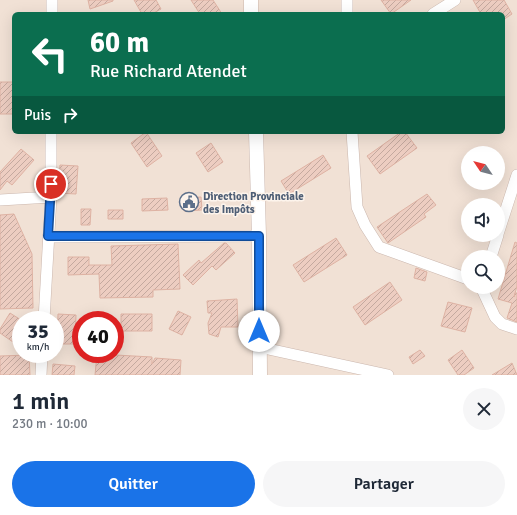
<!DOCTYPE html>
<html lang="fr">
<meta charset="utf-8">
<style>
:root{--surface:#fff;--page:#f6f6f7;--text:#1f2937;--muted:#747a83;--accent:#1a73e8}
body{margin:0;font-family:Signika,sans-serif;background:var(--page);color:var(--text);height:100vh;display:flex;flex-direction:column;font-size:15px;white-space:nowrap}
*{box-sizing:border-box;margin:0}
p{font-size:13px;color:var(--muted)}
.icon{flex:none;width:22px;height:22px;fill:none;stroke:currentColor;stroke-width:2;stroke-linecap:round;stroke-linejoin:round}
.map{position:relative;height:375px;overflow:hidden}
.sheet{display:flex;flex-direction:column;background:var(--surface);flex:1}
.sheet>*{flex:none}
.top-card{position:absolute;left:12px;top:12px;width:493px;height:122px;border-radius:6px;box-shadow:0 4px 16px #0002;background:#0b6e4f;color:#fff;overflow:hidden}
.needle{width:26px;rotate:305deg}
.tools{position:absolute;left:461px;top:146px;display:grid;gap:8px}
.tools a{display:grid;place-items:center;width:44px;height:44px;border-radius:50%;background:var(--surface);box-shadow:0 4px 16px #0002;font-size:20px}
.speed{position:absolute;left:12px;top:311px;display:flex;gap:8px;font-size:20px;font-weight:700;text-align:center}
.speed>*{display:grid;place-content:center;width:52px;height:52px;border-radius:50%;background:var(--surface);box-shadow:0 4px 16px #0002;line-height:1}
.speed small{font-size:10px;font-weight:400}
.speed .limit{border:6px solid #d22;background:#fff;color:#111}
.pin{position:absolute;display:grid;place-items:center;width:34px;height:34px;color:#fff;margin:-17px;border:2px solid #fff;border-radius:50%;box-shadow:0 1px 4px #0007}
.me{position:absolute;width:44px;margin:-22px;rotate:0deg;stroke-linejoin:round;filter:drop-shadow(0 0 3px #0008)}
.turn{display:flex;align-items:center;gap:14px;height:84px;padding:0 12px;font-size:18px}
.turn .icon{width:52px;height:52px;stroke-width:2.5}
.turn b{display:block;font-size:28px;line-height:34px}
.then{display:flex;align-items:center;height:38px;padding:0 12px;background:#0003;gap:8px;font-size:15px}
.round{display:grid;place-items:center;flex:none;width:42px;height:42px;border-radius:21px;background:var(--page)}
.summary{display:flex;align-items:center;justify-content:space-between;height:68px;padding:0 12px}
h1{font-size:24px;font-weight:600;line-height:30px}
.cta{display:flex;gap:8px;margin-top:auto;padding:8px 12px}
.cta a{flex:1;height:46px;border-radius:24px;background:var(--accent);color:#fff;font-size:16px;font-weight:600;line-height:46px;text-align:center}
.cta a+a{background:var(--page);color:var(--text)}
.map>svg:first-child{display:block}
</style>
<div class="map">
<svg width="517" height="375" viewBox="0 0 517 375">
<defs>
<pattern id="building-hatch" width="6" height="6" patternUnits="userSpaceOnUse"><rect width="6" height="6" fill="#edcdc1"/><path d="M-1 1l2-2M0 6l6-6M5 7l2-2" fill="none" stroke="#c4a99f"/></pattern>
</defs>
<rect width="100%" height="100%" fill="#faf0e6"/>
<path fill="#f1e1d5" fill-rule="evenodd" d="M0,0h517v375h-517zM14,14h489v118h-489zM468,153h30v30h-30zM468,205h30v30h-30zM468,257h30v30h-30zM21,320h34v34h-34zM81,320h34v34h-34z"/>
<path fill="url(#building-hatch)" stroke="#deb2a3" d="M88,0h25v1l-23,8z
M134,0h22l5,9 -9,5h-10z
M191,0h22l9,14h-22z
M381,0h30l-20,14z
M473,0h31l8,14 -9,6v-6h-22z
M0,82h14v32h-14z
M146,132l16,24 -15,11 -16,-24z
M401,132h4l12,16 -37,26 -13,-18z
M211,143l12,19 -15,10 -12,-19z
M21,149l13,11 -22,25 -5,-4 -7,9v-18z
M323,155l8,13 -42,26 -8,-13z
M60,165l18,1 -2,28 -18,-1z
M427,194l9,11 -12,9 2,3 -38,26 -11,-16z
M201,197l1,13 -18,1v-13z
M167,198l1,12 -26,1v-12z
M81,209h10l-1,16h-9z
M108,210h15v9h-15z
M14,214l18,40 1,54 -33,1v-94z
M336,238l11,17 -43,27 -11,-17z
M515,242l2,1v43l-3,11 1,-4h2v29l-10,-4 5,-15 -14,-4z
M224,243h2l9,10 -19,17 -4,-4 -19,19 -10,-10 16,-15 2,3z
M178,244l2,45 -27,1v7l-53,1 -1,-24 -31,1v-18h21v8h23l-1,-19z
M416,268l11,4 -2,9 -11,-3z
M390,282l12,18 -37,25 -12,-18z
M237,299l1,28h-17l-3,10 -9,-3 -1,-11 4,-10h-4l-1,-12z
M448,302l24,6 -7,24 -24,-6z
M178,311l13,6 -9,18 -13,-6z
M10,313l11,7v9l-8,13 -13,-9v-4z
M58,314l18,1 -1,29h-18z
M121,314h31v17h-31z
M420,350l5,6 -12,8 -4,-7z
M462,350l12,18 -10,7h-6l-10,-15z
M97,354l55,3v7l3,-6 26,2 -1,15h-85z
M29,355l1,20h-30v-19z
M512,363l5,12h-25z
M53,364l22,2 -1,9h-22z"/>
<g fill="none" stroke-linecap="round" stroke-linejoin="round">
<g stroke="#cbb7ae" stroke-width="12">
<path id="minor" d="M52,14v-14
M347,14v-14
M433,14l22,-14
M352,132l5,75 8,18 14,22 89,32
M0,200l51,-3
M498,234l19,-59
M48,237l211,-1
M491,257l7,-22
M481,287l14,30 7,7 15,5
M44,320l7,-123v-65
M259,347l129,28
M41,375l1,-21"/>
</g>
<g stroke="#cbb7ae" stroke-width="15">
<path id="tertiary" d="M251,0v14
M256,132l3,104 1,139"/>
</g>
<use href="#minor" stroke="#fff" stroke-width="11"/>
<use href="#tertiary" stroke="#fff" stroke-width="14"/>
</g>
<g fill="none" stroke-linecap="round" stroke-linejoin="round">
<g stroke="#114b97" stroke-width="10">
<path id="route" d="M51,184l-3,52h211v95"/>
</g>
<use href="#route" stroke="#1a73e8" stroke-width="7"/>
</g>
<defs>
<g id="civic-ring" transform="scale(1)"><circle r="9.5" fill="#fdf4ec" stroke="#5c6f8a" stroke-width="1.5"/><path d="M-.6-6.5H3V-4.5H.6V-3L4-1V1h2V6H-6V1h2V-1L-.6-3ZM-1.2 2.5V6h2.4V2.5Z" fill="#5c6f8a"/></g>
</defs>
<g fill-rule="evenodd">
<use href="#civic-ring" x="189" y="202"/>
</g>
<g text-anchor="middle" stroke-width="3" stroke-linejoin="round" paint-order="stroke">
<g font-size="11" font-weight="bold" fill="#4e5e75" stroke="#fdf4ec" text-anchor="start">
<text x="203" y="200">Direction Provinciale<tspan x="203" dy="13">des Impôts</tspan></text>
</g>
</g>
</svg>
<div class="tools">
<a><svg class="needle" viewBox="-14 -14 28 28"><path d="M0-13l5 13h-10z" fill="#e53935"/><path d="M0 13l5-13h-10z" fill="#747a83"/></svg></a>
<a><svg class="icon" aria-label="sound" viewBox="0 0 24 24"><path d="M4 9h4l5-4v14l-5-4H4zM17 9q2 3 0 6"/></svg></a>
<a><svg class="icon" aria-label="search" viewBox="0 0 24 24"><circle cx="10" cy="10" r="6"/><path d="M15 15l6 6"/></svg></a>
</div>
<div class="speed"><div>35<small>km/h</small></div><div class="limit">40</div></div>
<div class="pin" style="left:51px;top:184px;background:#d93025"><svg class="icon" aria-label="arrive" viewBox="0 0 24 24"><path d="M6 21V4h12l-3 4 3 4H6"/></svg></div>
<svg class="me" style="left:259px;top:331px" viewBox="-20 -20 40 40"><circle r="19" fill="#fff"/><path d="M0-13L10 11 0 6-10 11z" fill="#1a73e8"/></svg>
<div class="top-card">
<div class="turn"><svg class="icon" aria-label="left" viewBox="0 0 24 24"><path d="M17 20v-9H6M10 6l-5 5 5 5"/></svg><div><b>60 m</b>Rue Richard Atendet</div></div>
<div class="then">Puis<svg class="icon" aria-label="right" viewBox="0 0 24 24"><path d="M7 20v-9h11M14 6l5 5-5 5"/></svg></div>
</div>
</div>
<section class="sheet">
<div class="summary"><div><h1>1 min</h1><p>230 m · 10:00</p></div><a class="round"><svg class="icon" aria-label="close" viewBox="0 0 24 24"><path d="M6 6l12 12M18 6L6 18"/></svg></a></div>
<div class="cta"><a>Quitter</a><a>Partager</a></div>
</section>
